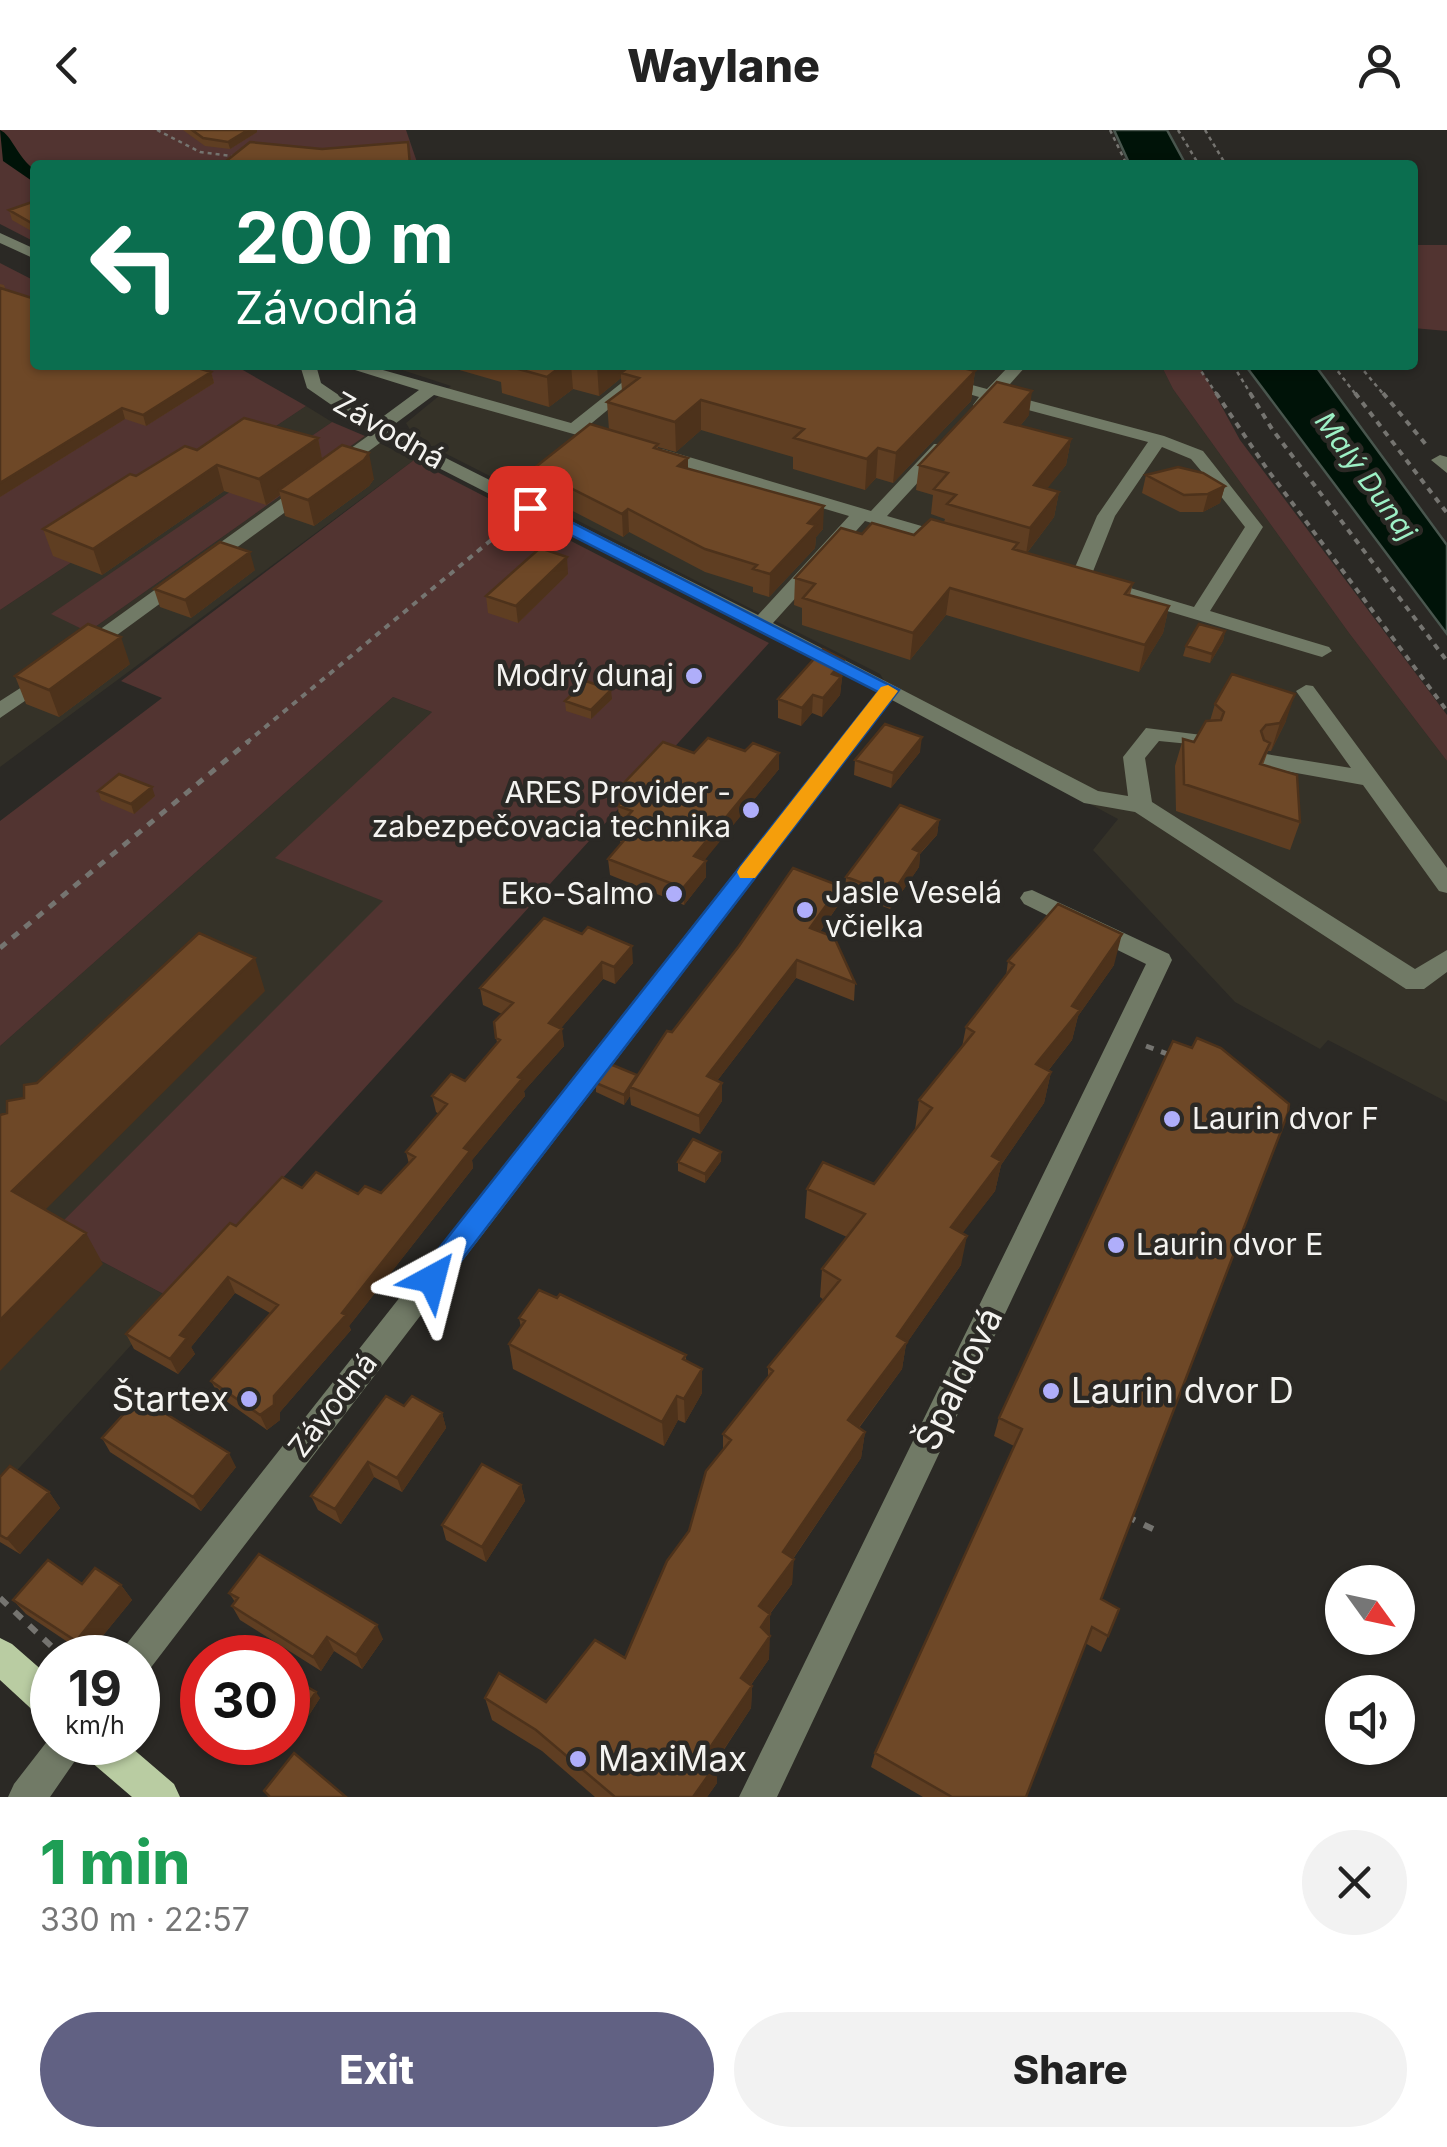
<!DOCTYPE html>
<meta charset="utf-8">
<style>
:root{--surface:#fff;--page:#f2f2f2;--text:#222;--muted:#767676;--accent:#616183}
body{margin:0;font-family:Inter,sans-serif;background:var(--page);color:var(--text);height:100vh;display:flex;flex-direction:column;font-size:38px;white-space:nowrap}
*{box-sizing:border-box;margin:0}
p{font-size:32px;color:var(--muted)}
.icon{flex:none;width:55px;height:55px;fill:none;stroke:currentColor;stroke-width:2;stroke-linecap:round;stroke-linejoin:round}
.map{position:relative;height:1667px;overflow:hidden}
.side{display:flex;flex-direction:column;background:var(--surface);flex:1}
.side>*{flex:none}
.top-card{position:absolute;left:30px;top:30px;width:1388px;height:210px;border-radius:10px;box-shadow:0 2px 8px #0004;background:#0b6e4f;color:#fff;overflow:hidden}
.needle{width:65px;rotate:123deg}
.buttons{position:absolute;left:1325px;top:1435px;display:grid;gap:20px}
.buttons a{display:grid;place-items:center;width:90px;height:90px;border-radius:50%;background:var(--surface);box-shadow:0 2px 8px #0004;font-size:50px}
.speed{position:absolute;left:30px;top:1505px;display:flex;gap:20px;font-size:50px;font-weight:700;text-align:center}
.speed>*{display:grid;place-content:center;width:130px;height:130px;border-radius:50%;background:var(--surface);box-shadow:0 2px 8px #0004;line-height:1}
.speed small{font-size:25px;font-weight:400}
.speed .limit{border:15px solid #d22;background:#fff;color:#111}
.pin{position:absolute;display:grid;place-items:center;width:85px;height:85px;color:#fff;margin:-42px;border-radius:20px;box-shadow:0 5px 15px #0006}
.me{position:absolute;width:110px;margin:-55px;rotate:38deg;stroke-linejoin:round;filter:drop-shadow(0 0 8px #0008)}
.turn{display:flex;align-items:center;gap:35px;height:210px;padding:0 40px;font-size:45px}
.turn .icon{width:130px;height:130px;stroke-width:2.5}
.turn b{display:block;font-size:70px;line-height:85px}
.round{display:grid;place-items:center;flex:none;width:105px;height:105px;border-radius:52px;background:var(--page)}
.head{display:flex;align-items:center;justify-content:space-between;height:170px;padding:0 40px}
h1{font-size:60px;font-weight:800;line-height:75px;color:#1e9e55}
.button{display:flex;gap:20px;margin-top:auto;padding:20px 40px}
.button a{flex:1;height:115px;border-radius:60px;background:var(--accent);color:#fff;font-size:40px;font-weight:800;line-height:115px;text-align:center}
.button a+a{background:var(--page);color:var(--text)}
header{display:flex;justify-content:space-between;align-items:center;height:130px;padding:0 40px;background:var(--surface);font-size:45px;font-weight:800}
.map>svg:first-child{display:block}
</style>
<header><svg class="icon" aria-label="back" viewBox="0 0 24 24"><path d="M15 5l-7 7 7 7"/></svg>Waylane<svg class="icon" aria-label="person" viewBox="0 0 24 24"><circle cx="12" cy="8" r="4"/><path d="M4 21q1-7 8-7t8 7"/></svg></header>
<div class="map">
<svg width="1447" height="1667" viewBox="0 0 1447 1667">
<rect width="100%" height="100%" fill="#2b2925"/>
<path fill="#353228" d="M387,235h774l12,24 176,244 98,128v341l-119,-62 -8,9 -85,-47 -142,-152 25,-31 -222,-119 -16,-26 -465,-236 -9,-15 45,-37z
M306,276l26,16 -280,192 36,18 277,-196 49,24 -414,307v-157z
M393,567l39,15 -156,146 108,43 -334,333 123,65 -173,190v-443z"/>
<path fill="#523431" d="M0,0h406l12,35h-383v77l-35,-18z
M1412,115h35v86l-34,-3z
M0,133l35,18v84h199l72,41 -306,204z
M1161,235h38l41,75 207,275v46l-98,-128 -176,-244z
M332,292l33,14 -277,196 -37,-18z
M414,330l355,183 -596,656 -123,-65 333,-333 -108,-43 157,-146 -39,-15 -393,349v-225l162,-123 -41,-17z"/>
<path fill="#001308" stroke="#49564e" stroke-width="2.5" d="M1114,0h53l19,35h-56z
M1245,235h70l132,180v89z"/>
<g fill="none" stroke-linecap="round" stroke-linejoin="round">
<path fill="#001308" fill-rule="evenodd" d="M0,0c12,5 17,27 35,40v13l-32,-22z"/>
<path stroke="#757470" stroke-width="2.5" stroke-dasharray="4 4" stroke-linecap="butt" d="M157,0l43,22 39,5
M1110,0l17,35
M1178,0l21,35
M1205,0l21,35
M1197,235l21,31
M1233,235l19,31
M1333,235l24,31
M1359,235l26,31"/>
<path stroke="#757470" stroke-width="4" stroke-dasharray="6 6" stroke-linecap="butt" d="M1216,263l51,76 180,242
M1250,263l22,36 175,232
M1355,263l92,120
M1383,263l45,54
M246,613l267,-221"/>
<path stroke="#757470" stroke-width="5" stroke-dasharray="8 8" stroke-linecap="butt" d="M0,818l249,-207
M1146,916l27,10"/>
<path stroke="#757470" stroke-width="6" stroke-dasharray="10 10" stroke-linecap="butt" d="M1126,1386l27,13
M0,1468l64,60"/>
<path fill="#717a66" fill-rule="evenodd" d="M0,103l35,16v10l-35,-16z
M300,235h16l5,18 56,38 42,-31 -80,-25h26l206,58 73,-58h18l-75,62 32,9v8l-6,1 -179,-50 -46,34 370,186 91,-99 -199,-59v-8h12l209,62 63,-67h12v8l-59,64 69,20v8h-14l-77,-23 -92,102 325,168 30,5 -5,-39 23,-29 64,8 3,5 -3,5 -51,-5 -14,17 7,44 263,167 32,-19v22l-23,17h-18l-271,-177 -51,-9 -192,-103 -743,970 -11,5v-17h-18l5,-12 752,-954 -493,-252 -293,214h-14v-8l295,-213 -65,-45z
M872,235h26l89,24 23,-24h17l-25,28 162,43 39,15 60,76 -53,84 119,36 3,4 -10,6 -7,-2 -225,-67 -3,-4 10,-6 97,29 51,-80 -29,-37 -29,-11v-8l15,1 -11,-13 -29,-12 -47,69 -25,63 -3,4h-14l-3,-4 27,-63 51,-74 -154,-41 -7,8h-12l-2,-4 6,-8z
M1440,325l7,2v16l-16,-13z
M47,541l10,6 -3,4 -54,37v-17z
M1306,555l7,1 134,182v25l-8,-2 -76,-106 -105,-19 -3,-5 3,-5 8,-2 85,14 -55,-77z
M1032,760l137,64 3,6 -395,837h-38l407,-833 -122,-60 -4,-6 4,-6z
M52,1605v7h36l-38,55h-42l6,-13z"/>
<path fill="#b9cca2" fill-rule="evenodd" d="M0,1508l12,6 40,35v42l-13,-5 -39,-36z
M78,1612h47l49,42 6,13h-48l-49,-42z"/>
</g>
<path fill="#5f3e22" d="M183,0h74v2l-27,17 -25,-3z
M35,71v32l-23,-13 -3,-10z
M0,154l4,1 2,5 29,9v66h153l23,7 3,11 -68,43 -21,-7 -125,78z
M442,235h417l10,3 106,3 -4,30 -78,82 -17,-5 -11,12 -72,-21v-12l-92,-27 -25,22 -18,-5v2l30,9v11l135,60 -7,8 -1,11 -46,49 -16,-5v-5l-48,-15 -76,-40 -6,5 -87,-45 -3,-23 76,-39 -2,-28 15,-11 -1,-13 -22,18 -26,-7 -24,18 -47,-14 -1,-11z
M1029,285l-9,11 51,13 -5,26 -19,23 12,4 -5,25 -27,36 106,30 -3,12 39,11 -6,27 -24,39 -193,-57 -36,45 -108,-35v-17l-8,-3 1,-27 67,-44 52,1 30,-13 1,-3 -14,-5 2,-19 -17,-5 3,-25z
M318,308l4,22 52,19 -5,7 -55,40 -29,-10 -5,-21 -14,10 -42,-14 -122,84 -49,-19 -10,-27 93,-53 61,-26z
M1146,345l79,11 -5,17 -17,9h-23l-38,-19z
M255,440l-64,48 -31,-11 -6,-18z
M568,444l-50,49 -30,-10 -2,-17z
M1225,501l-2,10 -13,22 -27,-7 3,-10z
M844,530l-4,35 -18,22 -10,-4 -11,13 -23,-8v-19z
M130,534l-71,53 -33,-13 -11,-28z
M612,569l-21,20 -25,-8 -1,-10z
M1215,574l71,17 -15,30h-3l-5,14 37,57 -10,28 -114,-39 -1,-45 8,-27 11,3 16,-21z
M745,621l34,2v16l-75,91 2,17 -22,28 -74,-30 -2,-16 14,-16 -2,-1 -1,-16 3,-3 -3,-1 -1,-16 6,-7 -1,-15 71,-31z
M920,622l-29,36 -37,-13 1,-15z
M98,661l57,5 -21,18 -33,-14z
M939,690l-2,15 -17,19 -1,13 -29,42 -45,-17 1,-15z
M839,774l-19,28 35,51 -1,18 -58,-23 -79,103 5,20 -22,33 -69,-29 -1,-9 -6,9 -28,-13v-9l41,-8 35,-43z
M544,788l89,45 -18,21 -12,-5 -42,49 3,18 -40,45 1,5 -53,64 1,8 -124,158 2,4 -71,82v8l-13,10 -48,-34 -8,-15 59,-68 -35,-20 -44,54 4,7 -17,20 -44,-25 -8,-15 110,-108 66,-38 56,6 23,-1 28,-29 -3,-12 33,-38 -3,-2 -4,-16 33,-15 32,-38 -3,-21 8,-8 -19,-9 -3,-17z
M1008,831l106,4 -36,51 -6,24 -24,31 3,1 -7,31 -43,62 -6,26 -33,42 -1,32 -55,79 -4,25 -43,59 6,4 -4,26 -68,101 -1,25 -22,30 -1,45 -18,26 1,1 -1,22 -35,54 1,1v20l-10,14h-112l-53,-46 -50,-31 -7,-22 61,4 79,-44 64,-127 34,-81v-16l45,-57v-10l56,-67 -4,-3 2,-28 25,-32 -42,-19 2,-29 67,-5 41,-54 4,-30 43,-53 4,-20 40,-51z
M1173,911l-72,558 7,37 -7,16 -16,-9 -59,154h-103l-52,-30 4,-14 139,-307 -20,-10 5,-18z
M721,1022v9l-16,22 -27,-12v-9z
M519,1188l167,37v6l16,32 -17,30 -7,-3 -14,26 -151,-77 -4,-25 12,-17z
M404,1276l38,7 4,15 -44,64 -28,-15 -33,47 -23,-14 -7,-14z
M102,1308l134,29 -35,44 -91,-59z
M0,1347l49,15 11,16 -40,46 -20,-12z
M521,1355l4,16 -39,61 -40,-22 -4,-15z
M82,1454l39,1 11,15 -45,55 -61,-41 -13,-14z
M229,1463l154,46 -21,30 -28,-18 -13,20 -81,-51 -8,-14 3,-4z
M288,1561l32,7 -18,28 -14,-9z"/>
<path fill="#4d321b" d="M248,0h9v2l-27,17 -2,-7z
M563,235h8l2,24 -24,18 -2,-30z
M599,235h39l-17,8v5l-22,18 -2,-30z
M975,241l-4,30 -78,82 3,-30z
M211,242l3,11 -68,43 -3,-11z
M1032,261l-3,24 -27,32 3,-25z
M701,270v30l-25,22 -1,-30z
M122,278l3,11 -125,78v-14z
M318,308l5,26 -44,26 1,5 -14,10 -7,-26z
M1071,309l-5,26 -36,45 4,-25z
M878,318l-2,30 -11,12 2,-31z
M369,323l5,26 -5,7 -55,40 -6,-26z
M688,328v22l-10,-14z
M217,335l7,26 -122,84 -9,-26z
M1225,356l-5,17 -17,9 5,-18z
M1059,362l-5,25 -28,37 4,-26z
M824,376l-1,23 -7,8 -1,11 -46,49 1,-23 38,-51z
M628,379l1,23 -6,5 -1,-23z
M250,422l5,18 -64,48 -6,-18z
M567,427l1,17 -50,49 -2,-17z
M950,458l-4,27 -36,45 3,-27z
M1169,476l-6,27 -24,39 6,-27z
M1225,501l-2,10 -13,22 2,-9z
M121,507l9,27 -71,53 -10,-27z
M844,530l-4,35 -18,22 1,-19 9,-24z
M611,560l1,9 -21,20v-9z
M1295,564l-9,27 -15,30 9,-28z
M813,565l-1,18 -11,13 1,-18z
M922,607l-2,15 -29,36 2,-15z
M779,623v16l-84,103 -1,-16z
M152,657l3,9 -21,18 -3,-10z
M939,690l-2,15 -17,18 -1,14 -29,42 2,-15 21,-45z
M706,731v16l-22,28 -1,-17z
M840,756l-1,18 -30,43 1,-19z
M1122,804l-8,31 -36,51 -6,24 -43,55 7,-31 36,-58z
M632,816l1,17 -18,21 -1,-17z
M255,828l10,33 -234,233 -19,-33z
M797,830l-1,18 -89,116v-18z
M602,832l1,17 -52,61 -2,-17z
M562,899l2,17 -40,45 1,5 -53,64 1,8 -124,158 2,4 -71,82v8l-13,10 -7,-15 82,-102 176,-236z
M1051,942l-7,31 -43,62 -6,26 -50,65 6,-29 41,-71z
M722,953v18l-22,33 -1,-18z
M630,957v9l-6,9v-10z
M721,1022v9l-16,22v-9z
M86,1103l17,31 -103,107v-51z
M967,1106l-6,29 -55,79 -4,25 -58,78 4,-27 49,-84z
M228,1147l7,16 -44,54 4,7 -17,20 -8,-15 10,-24z
M702,1239v24l-17,30 -1,-24z
M677,1266l1,24 -14,26 -2,-24z
M442,1283l4,15 -44,64 -5,-14z
M865,1302l-4,26 -80,118 2,-24z
M229,1323l7,14 -35,44 -8,-14z
M368,1332l6,15 -33,47 -6,-15z
M521,1355l4,16 -39,61 -4,-15z
M49,1362l11,16 -40,46 -13,-15z
M794,1429l-2,25 -34,45 1,-23z
M121,1455l11,15 -45,55 -11,-14z
M770,1484l-1,45 -29,41 1,-22 20,-51z
M377,1495l6,14 -21,30 -6,-14z
M327,1507l7,14 -13,20 -8,-14z
M752,1556l-1,22 -45,68 -1,-21z
M316,1562l4,6 -18,28 -4,-7z
M717,1633v20l-10,14h-14z"/>
<path fill="#6e4827" stroke="#4d321b" stroke-width="2.5" d="M192,0h56l-20,12 -25,-4z
M250,12l72,7 86,-7 2,23h-181l-4,-3z
M35,71v24l-26,-15z
M0,158l35,11v66h153l23,7 -68,43 -21,-7 -122,75z
M504,235h59l-16,12z
M631,235h228l10,3 3,-3h79l24,6 -79,82 -18,-5 -11,11 -73,-21 10,-9 -103,-29 -26,22 -68,-20 32,-24 -18,-5z
M997,252l35,9 -27,31 66,17 -37,46 25,7 -29,36 -83,-24 9,-9 -22,-6 14,-16 -29,-8z
M244,288l74,20 -59,41 -42,-14 -124,84 -50,-20 87,-55 6,2 49,-30 12,4z
M590,294l68,20 -4,4 34,10 -10,8 146,40 -16,17 8,2 -46,49 -17,-5 4,-4 -52,-16 -77,-40 -6,5 -89,-45z
M342,315l27,8 -5,7 -56,40 -29,-10z
M1178,337l25,6 22,13 -17,8 -24,1 -38,-20z
M931,389l87,24 -5,6 120,34 -8,11 44,12 -24,39 -195,-57 -37,45 -110,-35 12,-14 -20,-6 46,-50 21,6 10,-11 42,12z
M220,412l30,10 -65,48 -31,-11z
M540,418l27,9 -51,49 -30,-10z
M88,494l33,13 -72,53 -34,-14z
M1199,494l26,7 -13,23 -26,-8z
M823,519l21,11 -12,14 9,3 -18,21 -10,-3 -11,13 -24,-9z
M1232,544l63,20 -15,29 -14,2 -5,6 3,9 6,3 -10,21 37,11 3,47 -116,-38 -1,-45 11,3 12,-21 15,-1 3,-8 -9,-8z
M586,551l25,9 -20,20 -26,-9z
M885,594l37,13 -29,36 -38,-13z
M708,608l37,13 8,-8 26,10 -85,103 12,5 -23,27 -75,-29 24,-28 -13,-5 13,-15 -14,-5 16,-18 -11,-4 40,-42 31,11z
M119,644l33,13 -21,17 -33,-13z
M900,675l39,15 -26,29 7,3 -28,42 -46,-17z
M793,738l47,18 -30,42 24,9 21,46 -58,-23 -90,116 15,7 -23,33 -69,-29 37,-56 5,1 67,-86z
M1058,774l64,30 -50,72 8,4 -44,54 15,8 -59,84 9,5 -50,66 16,9 -70,100 10,6 -59,78 17,12 -82,120 11,7 -35,47 11,8 -9,13 9,9 -29,42 11,8 -47,69 12,8 -24,34h-78l-79,-67 -51,-32 14,-25 47,29 49,-62 30,18 42,-97 22,-30 17,-60 25,-31 -8,-6 50,-63 -5,-4 72,-87 -18,-11 43,-55 -58,-25 16,-27 51,22 58,-76 -13,-8 55,-68 -8,-5 48,-62 -6,-4z
M544,788l38,16 6,-7 44,19 -18,21 -12,-5 -53,61 13,6 -44,48 4,2 -58,69 6,3 -128,162 4,2 -72,81v9l-14,10 -49,-34 67,-76 -50,-28 -48,58 7,3 -17,21 -44,-25 104,-111 6,3 46,-49 20,11 14,-16 42,22 7,-8 16,7 34,-36 -9,-5 41,-48 -15,-8 19,-22 14,7 35,-41 -4,-2 -2,-16 19,-19 -33,-15z
M199,803l56,25 -243,233 74,42 -86,87v-205l7,-2v-12l17,-3v-13l13,-2z
M1197,908l24,10 68,56 -1,9 -187,486 18,10 -11,27 -16,-9 -66,170h-74l-77,-44 147,-324 -23,-11 174,-377 19,7z
M610,934l27,11 -13,20 -28,-12z
M693,1009l28,13 -16,22 -27,-12z
M539,1160l18,8 3,-4 126,61 -3,4 19,10 -18,30 -7,-3 -15,26 -153,-78 16,-23 -6,-3z
M386,1266l18,10 8,-10 30,17 -45,65 -29,-16 -33,47 -24,-13z
M139,1267l90,56 -36,44 -91,-59z
M482,1334l39,21 -39,62 -40,-22z
M10,1336l39,26 -42,47 -7,-4v-58z
M259,1424l118,71 -21,30 -29,-18 -14,20 -81,-51 6,-8 -9,-5z
M48,1430l34,24 13,-16 26,17 -45,56 -63,-41z
M295,1550l21,12 -18,27 -10,-6v-22z
M294,1623l52,44h-76l-6,-6z"/>
<path fill="#1a73e8" stroke="#114b97" stroke-width="2.5" d="M524,374h12l363,186 -458,597 -9,3 -10,-3 -4,-8 4,-9 456,-578 -354,-181z"/>
<path fill="#f59e0b" d="M888,555l10,6 -3,4 -140,183h-15l-3,-6 3,-5 141,-180z"/>
<g fill="#afaefa" stroke="#2b2925" stroke-width="4">
<circle cx="694" cy="546" r="10"/>
<circle cx="751" cy="680" r="10"/>
<circle cx="674" cy="764" r="10"/>
<circle cx="805" cy="780" r="10"/>
<circle cx="1172" cy="989" r="10"/>
<circle cx="1116" cy="1115" r="10"/>
<circle cx="1051" cy="1261" r="10"/>
<circle cx="249" cy="1269" r="10"/>
<circle cx="578" cy="1629" r="10"/>
</g>
<g text-anchor="middle" stroke-width="9" stroke-linejoin="round" paint-order="stroke">
<g font-size="28" font-style="italic" fill="#9df0c5" stroke="#2b2925">
<text transform="translate(1366 346) rotate(54)" y="10">Malý Dunaj</text>
</g>
<g font-size="30" fill="#f4f3f0" stroke="#2b2925">
<text transform="translate(389 301) rotate(30)" y="10">Závodná</text>
<text transform="translate(333 1275) rotate(-52)" y="10">Závodná</text>
</g>
<g font-size="30" fill="#f4f3f0" stroke="#2b2925" text-anchor="end">
<text x="674" y="556">Modrý dunaj</text>
<text x="731" y="673">ARES Provider -<tspan x="731" dy="34">zabezpečovacia technika</tspan></text>
<text x="825" y="773" text-anchor="start">Jasle Veselá<tspan x="825" dy="34">včielka</tspan></text>
<text x="654" y="774">Eko-Salmo</text>
<text x="1192" y="999" text-anchor="start">Laurin dvor F</text>
<text x="1136" y="1125" text-anchor="start">Laurin dvor E</text>
</g>
<g font-size="35" fill="#f4f3f0" stroke="#2b2925">
<text transform="translate(959 1249) rotate(-64)" y="12">Špaldová</text>
</g>
<g font-size="35" fill="#f4f3f0" stroke="#2b2925" text-anchor="start">
<text x="1071" y="1273">Laurin dvor D</text>
<text x="229" y="1281" text-anchor="end">Štartex</text>
<text x="598" y="1641">MaxiMax</text>
</g>
</g>
</svg>
<div class="buttons">
<a><svg class="needle" viewBox="-14 -14 28 28"><path d="M0-13l5 13h-10z" fill="#e53935"/><path d="M0 13l5-13h-10z" fill="#767676"/></svg></a>
<a><svg class="icon" aria-label="sound" viewBox="0 0 24 24"><path d="M4 9h4l5-4v14l-5-4H4zM17 9q2 3 0 6"/></svg></a>
</div>
<div class="speed"><div>19<small>km/h</small></div><div class="limit">30</div></div>
<div class="pin" style="left:530px;top:378px;background:#d93025"><svg class="icon" aria-label="arrive" viewBox="0 0 24 24"><path d="M6 21V4h12l-3 4 3 4H6"/></svg></div>
<svg class="me" style="left:432px;top:1149px" viewBox="-20 -20 40 40"><path d="M0-17L14 15 0 8-14 15z" fill="#1a73e8" stroke="#fff" stroke-width="4"/></svg>
<div class="top-card">
<div class="turn"><svg class="icon" aria-label="left" viewBox="0 0 24 24"><path d="M17 20v-9H6M10 6l-5 5 5 5"/></svg><div><b>200 m</b>Závodná</div></div>
</div>
</div>
<section class="side">
<div class="head"><div><h1>1 min</h1><p>330 m · 22:57</p></div><a class="round"><svg class="icon" aria-label="close" viewBox="0 0 24 24"><path d="M6 6l12 12M18 6L6 18"/></svg></a></div>
<div class="button"><a>Exit</a><a>Share</a></div>
</section>
